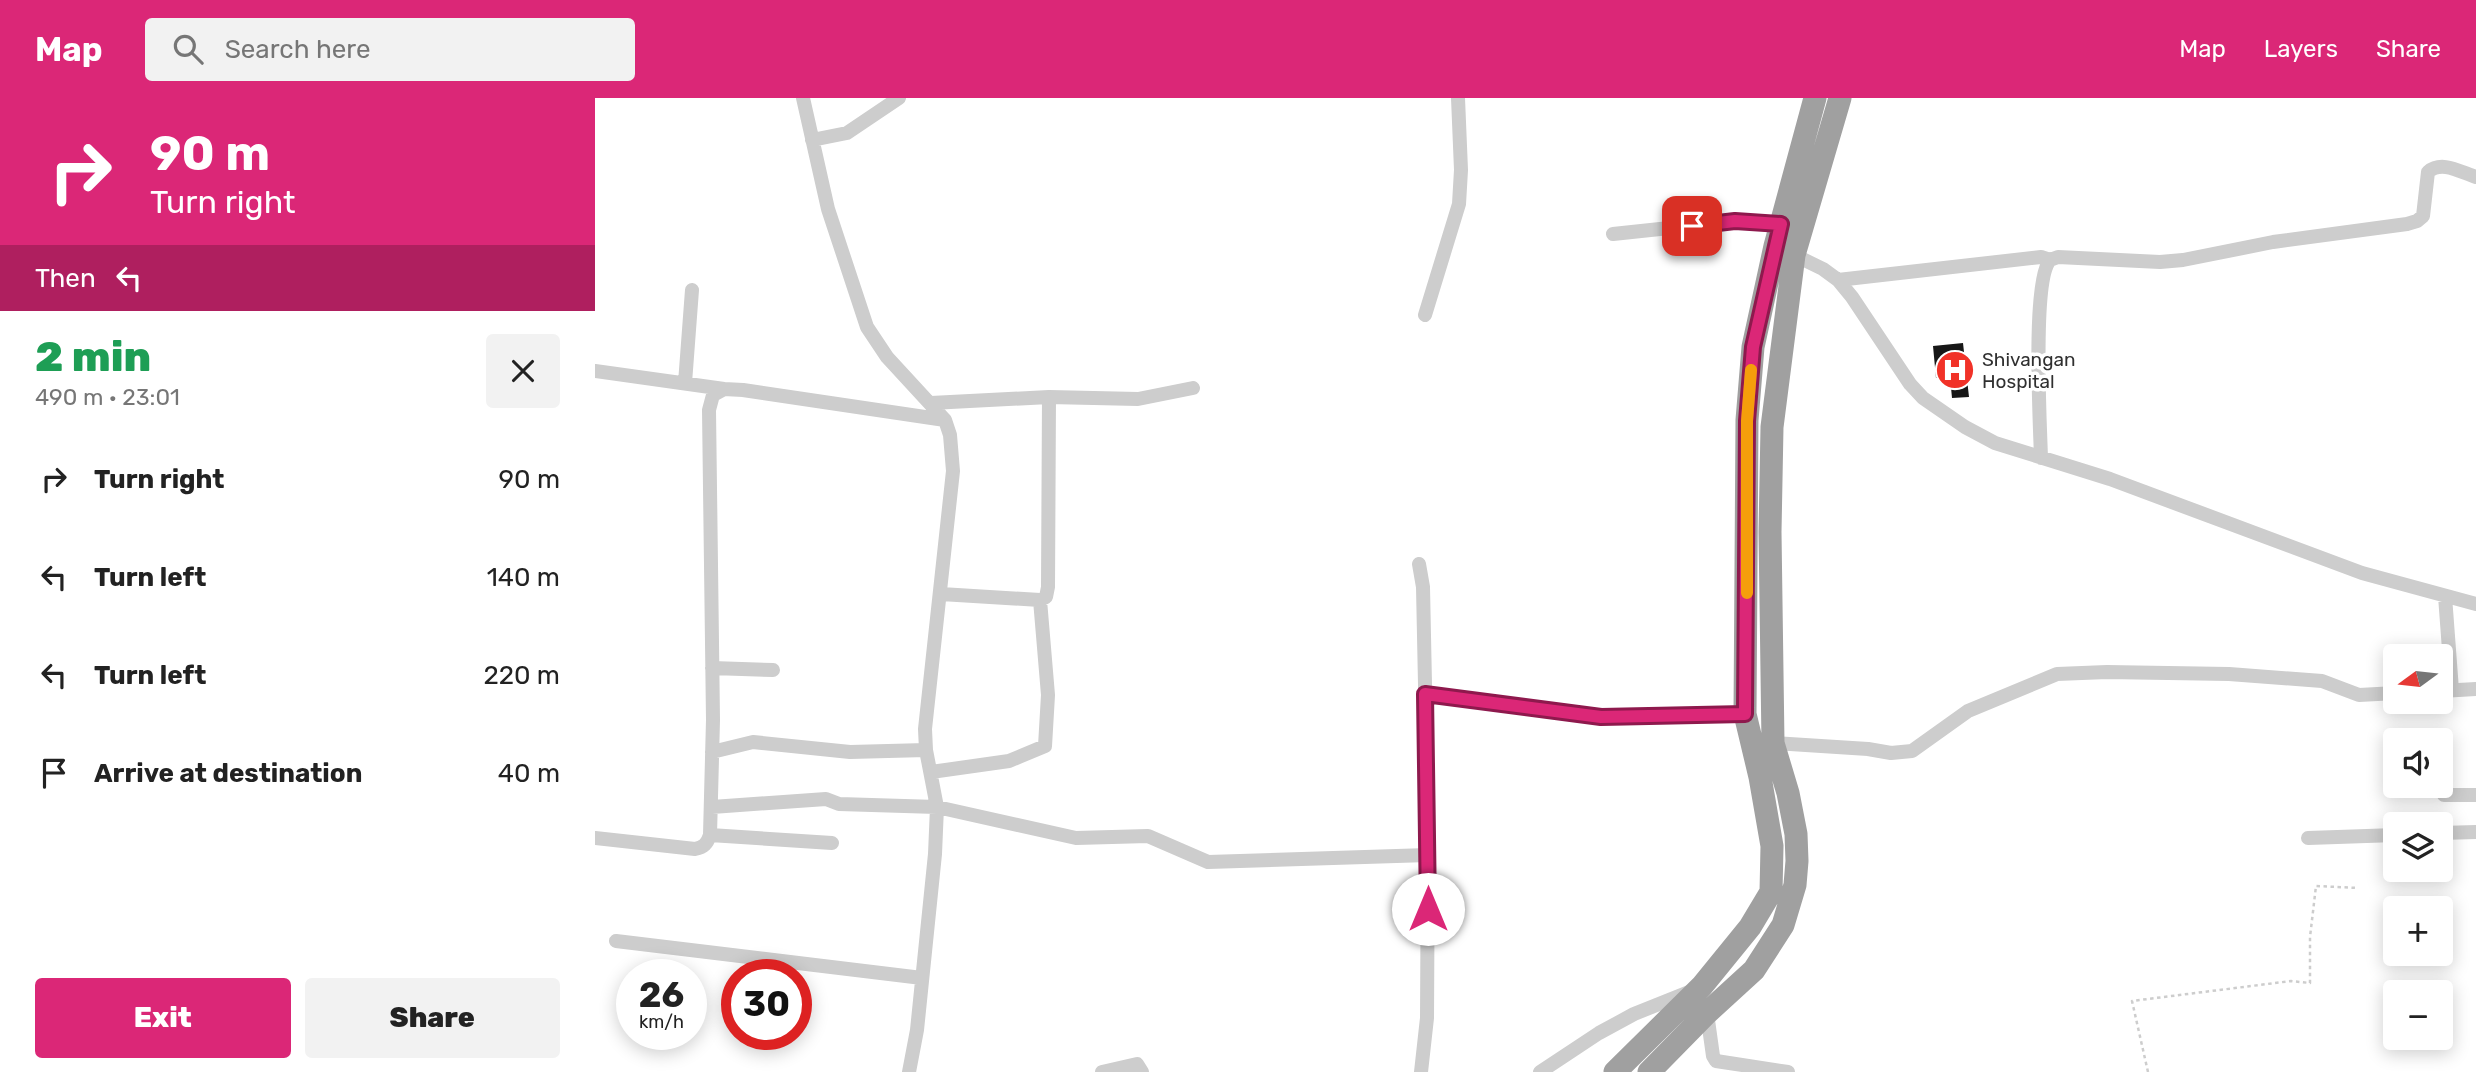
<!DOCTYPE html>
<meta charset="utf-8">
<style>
:root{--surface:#fff;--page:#f2f2f2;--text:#222;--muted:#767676;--accent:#db2777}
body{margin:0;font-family:Rubik,sans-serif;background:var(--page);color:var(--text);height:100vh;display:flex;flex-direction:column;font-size:26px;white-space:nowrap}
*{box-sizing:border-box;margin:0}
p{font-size:23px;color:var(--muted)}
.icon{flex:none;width:38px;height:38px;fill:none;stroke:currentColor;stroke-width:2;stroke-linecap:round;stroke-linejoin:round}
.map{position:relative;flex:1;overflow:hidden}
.details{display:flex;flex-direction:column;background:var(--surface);width:595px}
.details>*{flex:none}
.guide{background:#db2777;color:#fff;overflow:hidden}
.needle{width:46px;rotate:255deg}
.tools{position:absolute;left:1788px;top:546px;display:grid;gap:14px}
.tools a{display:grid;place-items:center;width:70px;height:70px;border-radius:7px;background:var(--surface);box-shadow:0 4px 18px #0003;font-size:35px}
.speed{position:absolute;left:21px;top:861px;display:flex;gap:14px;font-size:35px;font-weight:700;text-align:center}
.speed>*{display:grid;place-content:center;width:91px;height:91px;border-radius:50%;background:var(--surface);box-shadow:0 4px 18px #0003;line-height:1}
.speed small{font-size:18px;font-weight:400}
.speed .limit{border:10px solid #d22;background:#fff;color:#111}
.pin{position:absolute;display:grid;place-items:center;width:60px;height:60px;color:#fff;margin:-30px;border-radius:14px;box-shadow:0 4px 10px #0006}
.me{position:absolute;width:77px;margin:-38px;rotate:0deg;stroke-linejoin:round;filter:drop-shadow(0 0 5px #0008)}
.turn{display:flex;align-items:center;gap:24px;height:147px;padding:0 35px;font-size:32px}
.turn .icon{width:91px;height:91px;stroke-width:2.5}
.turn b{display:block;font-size:49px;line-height:60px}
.then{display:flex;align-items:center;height:66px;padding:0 35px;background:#0003;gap:14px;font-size:26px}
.round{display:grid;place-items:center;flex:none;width:74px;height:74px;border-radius:7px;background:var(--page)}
.overview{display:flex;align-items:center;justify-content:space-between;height:119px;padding:0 35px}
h1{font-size:42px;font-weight:800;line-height:52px;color:#1e9e55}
.cta{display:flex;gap:14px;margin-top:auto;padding:14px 35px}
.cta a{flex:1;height:80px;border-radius:7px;background:var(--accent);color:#fff;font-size:28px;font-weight:800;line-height:80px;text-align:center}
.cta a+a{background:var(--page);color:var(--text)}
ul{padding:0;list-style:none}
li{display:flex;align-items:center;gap:21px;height:98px;padding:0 35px}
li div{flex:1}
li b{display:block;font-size:26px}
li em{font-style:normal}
header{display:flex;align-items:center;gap:42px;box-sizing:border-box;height:98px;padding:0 35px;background:var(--accent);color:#fff}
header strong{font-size:33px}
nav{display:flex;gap:38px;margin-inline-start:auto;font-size:24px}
.search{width:490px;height:63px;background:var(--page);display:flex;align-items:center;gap:18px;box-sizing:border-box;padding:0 24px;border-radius:7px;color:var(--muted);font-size:26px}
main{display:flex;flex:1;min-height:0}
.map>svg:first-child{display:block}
</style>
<header>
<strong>Map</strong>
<div class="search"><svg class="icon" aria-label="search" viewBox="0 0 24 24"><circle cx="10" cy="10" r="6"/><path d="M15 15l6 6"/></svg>Search here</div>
<nav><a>Map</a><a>Layers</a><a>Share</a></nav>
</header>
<main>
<section class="details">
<div class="guide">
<div class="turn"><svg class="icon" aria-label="right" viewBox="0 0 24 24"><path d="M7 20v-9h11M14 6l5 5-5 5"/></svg><div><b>90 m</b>Turn right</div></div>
<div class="then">Then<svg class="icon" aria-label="left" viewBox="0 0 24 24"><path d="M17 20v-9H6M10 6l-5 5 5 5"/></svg></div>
</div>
<div class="overview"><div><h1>2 min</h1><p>490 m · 23:01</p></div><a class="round"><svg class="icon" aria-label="close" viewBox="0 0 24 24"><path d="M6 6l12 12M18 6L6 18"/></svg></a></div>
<ul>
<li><svg class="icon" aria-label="right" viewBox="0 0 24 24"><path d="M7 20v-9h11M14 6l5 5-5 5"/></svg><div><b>Turn right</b></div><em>90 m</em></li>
<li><svg class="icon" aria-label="left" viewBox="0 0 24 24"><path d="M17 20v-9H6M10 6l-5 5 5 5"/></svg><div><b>Turn left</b></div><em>140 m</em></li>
<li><svg class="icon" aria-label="left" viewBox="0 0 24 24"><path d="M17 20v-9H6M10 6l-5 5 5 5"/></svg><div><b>Turn left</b></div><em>220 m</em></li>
<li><svg class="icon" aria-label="arrive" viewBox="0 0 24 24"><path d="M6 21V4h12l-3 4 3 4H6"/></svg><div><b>Arrive at destination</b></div><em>40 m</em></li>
</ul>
<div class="cta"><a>Exit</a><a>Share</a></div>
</section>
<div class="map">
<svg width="1881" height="974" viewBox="0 0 1881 974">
<rect width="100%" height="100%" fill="#fff"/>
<path fill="#171717" d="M1368,245l6,54 -17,1 -2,-21 -14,1 -3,-32z"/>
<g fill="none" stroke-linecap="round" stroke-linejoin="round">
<path stroke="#cdcdcd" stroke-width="2.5" stroke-dasharray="3.5 3.5" stroke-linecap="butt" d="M1553,974l-16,-71 159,-20 19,2v-46l6,-51 42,2"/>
<path stroke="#cdcdcd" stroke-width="14" d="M208,0l25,111 39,118 20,30 58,63
M217,42l35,-7 52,-35
M1018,136l122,-13 46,3
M1193,154l35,17 15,11 14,17 58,87 13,14 42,29 30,16 115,36 252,94 114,31
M1243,182l203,-23 9,3 8,-3 102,5 23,-2 90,-18 134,-18 10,-3 6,-5 5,-44c14,-12 32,0 48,5
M830,217l34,-111 2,-34 -3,-72
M0,273l129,18
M90,285l7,-93
M336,305l118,-6 89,2 55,-11
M1446,360c-1,-35 -9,-177 9,-198
M824,466l4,23 5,243 -1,188 -6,54
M346,496l99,6 6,-3 2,-10 1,-190
M1850,498l7,94
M117,570l61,2
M1846,593l35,-2
M830,596l176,23 144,-3
M1178,645l95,6 23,4 21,-2 56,-40 89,-37 50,-2 122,2 93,7 37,14 37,-2
M117,654l41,-10 97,10 76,-2
M336,674l78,-11 36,-15 3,-51 -8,-95
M1849,697h32
M117,709l114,-8 13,5 98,3 139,31 72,-2 60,26 220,-7
M1846,735l35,-1
M115,737l122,8
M0,740l100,11c9,-2 12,-5 15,-14l3,-115 -4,-310 4,-15 11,-6 19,1 202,30 5,15 3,36 -28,258 1,21 11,57 -2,47 -18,176 -8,42
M1713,740l88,-3
M21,843l306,37
M1112,915l6,43 3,5 72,11
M507,974l35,-8 5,8
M945,974l59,-39 35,-19 55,-22"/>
<path stroke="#a0a0a0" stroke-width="23" d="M1020,974l87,-86 48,-59 21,-35 1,-46 -12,-69 -15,-63 2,-294 6,-73 22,-101 40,-148
M1054,974l58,-59 47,-43 29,-45 12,-40 2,-24 -1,-27 -8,-41 -15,-50 -3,-211 2,-105 22,-172 46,-157"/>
</g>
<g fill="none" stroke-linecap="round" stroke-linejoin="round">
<g stroke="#8e194d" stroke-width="18">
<path id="route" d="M833,811l-3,-215 176,23 144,-3 2,-293 6,-74 28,-123 -46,-3 -43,5"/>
</g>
<use href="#route" stroke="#db2777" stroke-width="12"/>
<path stroke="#f59e0b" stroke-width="12" d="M1152,495v-172l4,-51"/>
</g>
<defs>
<g id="hospital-disc" transform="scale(2.0125)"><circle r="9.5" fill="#f13228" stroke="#fff"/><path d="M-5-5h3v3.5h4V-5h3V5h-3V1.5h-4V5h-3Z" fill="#fff"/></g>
</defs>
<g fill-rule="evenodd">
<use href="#hospital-disc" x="1360" y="272"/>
</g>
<g text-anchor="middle" stroke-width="7" stroke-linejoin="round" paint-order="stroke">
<g font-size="19" fill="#303030" stroke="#fff" text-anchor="start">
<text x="1387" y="268">Shivangan<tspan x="1387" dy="22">Hospital</tspan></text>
</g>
</g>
</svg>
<div class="tools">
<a><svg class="needle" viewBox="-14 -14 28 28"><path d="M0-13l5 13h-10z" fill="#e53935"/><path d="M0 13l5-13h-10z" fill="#767676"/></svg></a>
<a><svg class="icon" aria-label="sound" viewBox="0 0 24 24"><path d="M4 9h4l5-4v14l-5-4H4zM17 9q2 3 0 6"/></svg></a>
<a><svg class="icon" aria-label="layers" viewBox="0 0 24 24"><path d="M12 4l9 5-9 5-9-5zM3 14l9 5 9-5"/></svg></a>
<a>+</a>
<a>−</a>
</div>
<div class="speed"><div>26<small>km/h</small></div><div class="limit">30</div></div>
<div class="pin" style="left:1097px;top:128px;background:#d93025"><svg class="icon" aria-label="arrive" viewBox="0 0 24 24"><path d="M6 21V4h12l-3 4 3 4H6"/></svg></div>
<svg class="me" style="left:833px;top:811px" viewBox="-20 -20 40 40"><circle r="19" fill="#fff"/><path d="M0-13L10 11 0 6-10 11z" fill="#db2777"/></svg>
</div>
</main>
